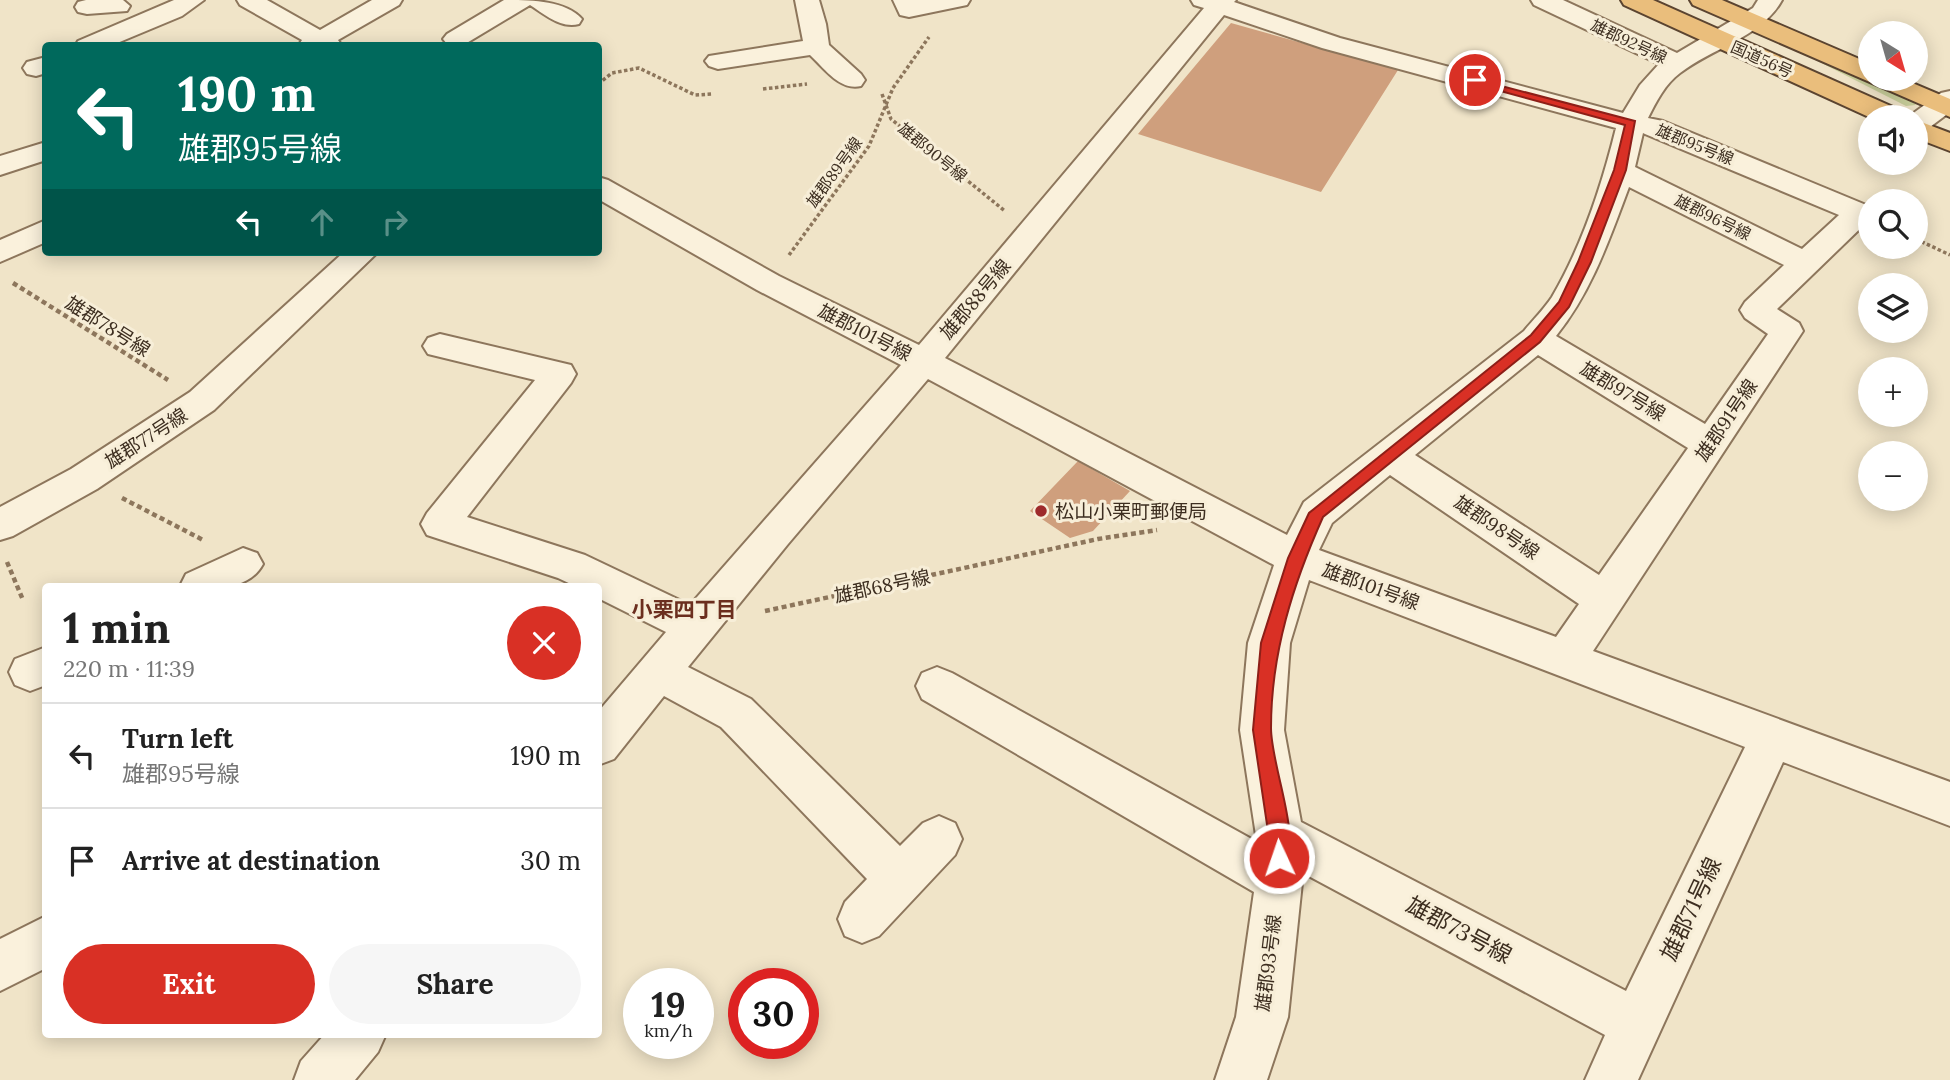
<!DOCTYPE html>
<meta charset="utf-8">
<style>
:root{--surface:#fff;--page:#f6f6f6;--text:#222;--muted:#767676;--line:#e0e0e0;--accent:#d93025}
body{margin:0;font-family:Lora,"Noto Sans JP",serif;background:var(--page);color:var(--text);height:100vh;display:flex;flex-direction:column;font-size:26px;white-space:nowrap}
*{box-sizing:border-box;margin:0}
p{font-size:23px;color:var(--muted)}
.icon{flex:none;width:38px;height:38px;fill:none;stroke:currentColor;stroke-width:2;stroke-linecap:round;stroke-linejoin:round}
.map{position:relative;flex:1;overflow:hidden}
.sheet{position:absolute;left:42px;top:583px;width:560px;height:455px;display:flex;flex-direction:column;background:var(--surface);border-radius:7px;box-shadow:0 4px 18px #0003}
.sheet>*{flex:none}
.guide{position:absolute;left:42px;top:42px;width:560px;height:214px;border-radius:7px;box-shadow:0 4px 18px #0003;background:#00695c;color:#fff;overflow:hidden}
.needle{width:46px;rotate:143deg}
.controls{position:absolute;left:1858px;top:21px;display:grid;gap:14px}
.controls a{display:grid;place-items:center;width:70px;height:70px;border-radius:50%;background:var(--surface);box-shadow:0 4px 18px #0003;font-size:35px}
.speed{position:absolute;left:623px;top:968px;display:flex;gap:14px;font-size:35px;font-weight:700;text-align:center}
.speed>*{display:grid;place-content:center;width:91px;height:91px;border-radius:50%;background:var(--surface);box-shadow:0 4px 18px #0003;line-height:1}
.speed small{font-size:18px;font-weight:400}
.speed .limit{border:10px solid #d22;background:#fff;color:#111}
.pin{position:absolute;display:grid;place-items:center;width:60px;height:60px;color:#fff;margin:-30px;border:4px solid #fff;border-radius:50%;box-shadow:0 2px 7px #0007}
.me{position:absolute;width:77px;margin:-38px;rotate:357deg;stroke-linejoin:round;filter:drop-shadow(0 0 5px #0008)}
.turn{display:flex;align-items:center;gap:24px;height:147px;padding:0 21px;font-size:32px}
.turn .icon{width:91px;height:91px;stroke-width:2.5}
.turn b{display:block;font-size:49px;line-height:60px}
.lanes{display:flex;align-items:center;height:66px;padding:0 21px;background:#0003;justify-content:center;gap:35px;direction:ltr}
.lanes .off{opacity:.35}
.round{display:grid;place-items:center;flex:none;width:74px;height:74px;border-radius:37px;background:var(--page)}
.overview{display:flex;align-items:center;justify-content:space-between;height:119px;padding:0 21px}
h1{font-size:42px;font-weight:800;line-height:52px}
.button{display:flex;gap:14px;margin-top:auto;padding:14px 21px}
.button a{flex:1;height:80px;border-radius:42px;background:var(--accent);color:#fff;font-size:28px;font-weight:800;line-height:80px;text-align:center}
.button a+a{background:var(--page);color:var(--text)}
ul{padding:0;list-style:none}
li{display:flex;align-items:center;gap:21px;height:105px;padding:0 21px;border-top:2px solid var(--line)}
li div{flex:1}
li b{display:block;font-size:26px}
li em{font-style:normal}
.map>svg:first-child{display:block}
</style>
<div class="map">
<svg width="1950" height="1080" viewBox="0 0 1950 1080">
<rect width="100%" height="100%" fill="#f0e4c8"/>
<path fill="#c9cf9b" d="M1784,44l126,56 6,5 -10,1z"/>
<path fill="#cf9f7d" d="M1231,23l167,47 -77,122 -183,-58z
M1078,461l52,30 -37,40 -23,7 -40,-27z"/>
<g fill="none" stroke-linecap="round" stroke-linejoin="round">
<g stroke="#8d765c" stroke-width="4">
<path id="minor" d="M86,0h37l7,6 -3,5 -40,3 -9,-2 -3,-5 3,-5z
M174,0h30l-22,16 -72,30h-35l3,-5z
M237,0h30l53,30 52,-30h30l-3,5 -61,35 4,6h-44l4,-6 -62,-35z
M504,0c26,0 61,0 78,19l-3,5c-18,5 -35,-10 -49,-19l-65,39h-18l-4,-5 4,-5z
M795,0h24l7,24 3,21 32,29 4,6 -4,6c-21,5 -36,-17 -51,-31l-92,14 -9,-3 -4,-5 4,-5 94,-15z
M893,0h77l-3,5 -58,12 -9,-2z
M1191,0h45l-2,2 106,36 283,75 17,-28 19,-21 -125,-59 -3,-5h32l114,53 76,-45 5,-8h24c-20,37 -70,48 -102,73 -15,11 -24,29 -32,45l15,3 208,86 -1,12 -93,90 22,14 4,8 -210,320 357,131v44l-167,-64 -145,318h-53l20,-45 -302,-162 -15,144 -21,63h-52l21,-63 18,-125 -332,-193 -6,-13 6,-13 15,-6 15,6 305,169 -17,-112 8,-87 26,-78 -346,-186 -140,165 -100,123 63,32 149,147 23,-23 16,-7 16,7 7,16 -7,16 -76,81 -17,7 -17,-7 -7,-17 7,-17 22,-23 -146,-152 -57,-31 -50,63 -16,6v-53l68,-80 -68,-34v-12h-23l-17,-8 -131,-43 -6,-11 6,-11 108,-133 -107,-26 -5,-8 5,-8 12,-4 131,31 5,9 -5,9 -104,134 118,38 105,50 211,-240 -144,-75 -159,-91v-22l10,3 171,96 140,69 285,-337 -10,-3zM1224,15l98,33 294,80c-14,57 -34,118 -64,169 -8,12 -19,23 -28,34l-220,171 -17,33 -342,-177zM1643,133l2,1 194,81 -37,34 -167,-82zM1629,187l155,78 -39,37 -5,8 5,8 23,16 -63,90 -149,-88c36,-45 53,-96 73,-149zM1538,355l150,93 -89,127 -184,-120zM1390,475l189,129 -23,33 -237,-87 13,-27zM1309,580l436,167 -119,244 -325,-169 -17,-92 6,-87z
M46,57v16l-10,3 -9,-2 -4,-6 4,-6z
M1950,91v21l-24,18 -10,2v-15h-8l33,-24z
M46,142v18l-46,15v-19z
M46,220v22l-46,20v-22z
M344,252h34l-164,158 -117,79 -84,47 -13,4v-33l71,-38 119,-77z
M243,548l14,5 6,11c-16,30 -54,22 -83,22l6,-12z
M46,647v38l-16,6 -15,-6 -6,-13 6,-13z
M46,916v52l-46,23v-52z
M325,1034h61l-8,18 -23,28h-61l7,-19z"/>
</g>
<g stroke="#5b4430" stroke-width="4">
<path id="trunk" d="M1621,0h32l249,111 4,6 -35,1 -247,-113z
M1690,0h32l149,64v15h32l47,20v18l-257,-112z
M1916,120l34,13v18l-34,-13z"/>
</g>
<path stroke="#8d765c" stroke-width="3.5" stroke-dasharray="3.5 2.5" stroke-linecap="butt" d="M598,84l14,-11 27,-5 56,27 18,-1
M763,89l44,-5
M882,94l9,25 114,92
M1916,239l34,16
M789,255l80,-109 24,-58 36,-51"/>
<path stroke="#8d765c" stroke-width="4.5" stroke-dasharray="5 3.5" stroke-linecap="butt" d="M13,283l155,97
M122,498l83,43
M7,562l16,38
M765,611l333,-72 59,-9"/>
<use href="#minor" fill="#faf1dc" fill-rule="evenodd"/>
<use href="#trunk" fill="#eabe7c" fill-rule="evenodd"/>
</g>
<path fill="#d93025" stroke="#8d1f18" stroke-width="2" d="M1471,78l164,43 -9,49 -35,92 -22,45 -29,35 -217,175c-30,67 -52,136 -52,211 0,37 29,103 15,137l-7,2 -6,-2 -20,-135 8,-87 27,-85 21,-45 222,-178 28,-33 19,-40 36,-92 11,-45 -154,-42z"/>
<circle fill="#9e2a2b" stroke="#f7eed8" stroke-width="2.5" cx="1041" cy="511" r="7"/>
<g text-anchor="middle" stroke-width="6" stroke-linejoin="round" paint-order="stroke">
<g font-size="16" fill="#3d2e20" stroke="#f7eed8">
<text transform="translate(1629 41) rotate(25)" y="6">雄郡92号線</text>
<text transform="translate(1762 59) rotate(24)" y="6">国道56号</text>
<text transform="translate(1695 144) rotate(22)" y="6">雄郡95号線</text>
<text transform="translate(933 152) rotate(39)" y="6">雄郡90号線</text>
<text transform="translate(834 172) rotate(-54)" y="6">雄郡89号線</text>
<text transform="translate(1713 217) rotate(26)" y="6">雄郡96号線</text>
</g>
<g font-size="19" fill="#3d2e20" stroke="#f7eed8">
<text transform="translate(975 299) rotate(-50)" y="7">雄郡88号線</text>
<text transform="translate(108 326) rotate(32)" y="7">雄郡78号線</text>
<text transform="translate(865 332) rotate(27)" y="7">雄郡101号線</text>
<text transform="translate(1623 391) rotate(31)" y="7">雄郡97号線</text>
<text transform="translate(1726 420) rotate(-56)" y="7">雄郡91号線</text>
<text transform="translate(146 438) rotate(-33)" y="7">雄郡77号線</text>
<text transform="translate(1497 527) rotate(34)" y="7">雄郡98号線</text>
<text transform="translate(882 586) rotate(-12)" y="7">雄郡68号線</text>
<text transform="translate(1371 586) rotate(20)" y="7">雄郡101号線</text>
<text transform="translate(1268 963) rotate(-83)" y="7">雄郡93号線</text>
</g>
<g font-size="19" fill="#3d2e20" stroke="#f7eed8" text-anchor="start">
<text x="1055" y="518">松山小栗町郵便局</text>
</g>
<g font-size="21" font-weight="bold" fill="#6b2e1e" stroke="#f7eed8">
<text x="684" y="617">小栗四丁目</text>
</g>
<g font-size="23" fill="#3d2e20" stroke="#f7eed8">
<text transform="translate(1691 909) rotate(-65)" y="8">雄郡71号線</text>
<text transform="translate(1459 930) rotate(28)" y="8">雄郡73号線</text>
</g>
</g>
</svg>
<div class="controls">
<a><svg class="needle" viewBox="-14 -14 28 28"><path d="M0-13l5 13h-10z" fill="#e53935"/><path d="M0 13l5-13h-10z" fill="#767676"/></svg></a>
<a><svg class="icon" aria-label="sound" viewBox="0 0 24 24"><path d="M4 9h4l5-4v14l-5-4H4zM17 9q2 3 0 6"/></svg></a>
<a><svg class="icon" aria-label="search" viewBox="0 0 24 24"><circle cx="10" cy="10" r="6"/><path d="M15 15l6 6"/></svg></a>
<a><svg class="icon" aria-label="layers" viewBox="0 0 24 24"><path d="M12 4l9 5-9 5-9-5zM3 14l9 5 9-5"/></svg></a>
<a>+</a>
<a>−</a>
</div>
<div class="speed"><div>19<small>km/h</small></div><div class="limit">30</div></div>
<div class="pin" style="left:1475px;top:80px;background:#d93025"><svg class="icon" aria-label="arrive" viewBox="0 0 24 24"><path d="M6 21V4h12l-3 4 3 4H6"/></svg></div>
<svg class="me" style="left:1279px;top:858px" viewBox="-20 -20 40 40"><circle r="17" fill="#d93025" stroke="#fff" stroke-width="3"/><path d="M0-11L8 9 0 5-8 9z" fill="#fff"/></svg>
<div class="guide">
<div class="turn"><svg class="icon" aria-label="left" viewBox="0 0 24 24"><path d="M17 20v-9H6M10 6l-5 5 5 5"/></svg><div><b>190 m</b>雄郡95号線</div></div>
<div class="lanes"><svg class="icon" aria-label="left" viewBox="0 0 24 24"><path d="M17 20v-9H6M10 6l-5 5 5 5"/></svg><svg class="icon off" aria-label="ahead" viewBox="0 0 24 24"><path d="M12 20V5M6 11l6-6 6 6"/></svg><svg class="icon off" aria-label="right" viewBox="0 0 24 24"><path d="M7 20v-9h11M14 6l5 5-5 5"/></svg></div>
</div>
<section class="sheet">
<div class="overview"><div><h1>1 min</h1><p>220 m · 11:39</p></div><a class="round" style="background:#d93025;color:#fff"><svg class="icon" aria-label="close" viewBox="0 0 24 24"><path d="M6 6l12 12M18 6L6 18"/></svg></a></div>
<ul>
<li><svg class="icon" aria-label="left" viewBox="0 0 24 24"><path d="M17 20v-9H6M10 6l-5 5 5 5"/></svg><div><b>Turn left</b><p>雄郡95号線</p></div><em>190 m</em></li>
<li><svg class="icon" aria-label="arrive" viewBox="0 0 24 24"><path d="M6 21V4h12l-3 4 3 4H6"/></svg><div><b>Arrive at destination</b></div><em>30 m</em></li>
</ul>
<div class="button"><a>Exit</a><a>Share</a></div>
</section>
</div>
